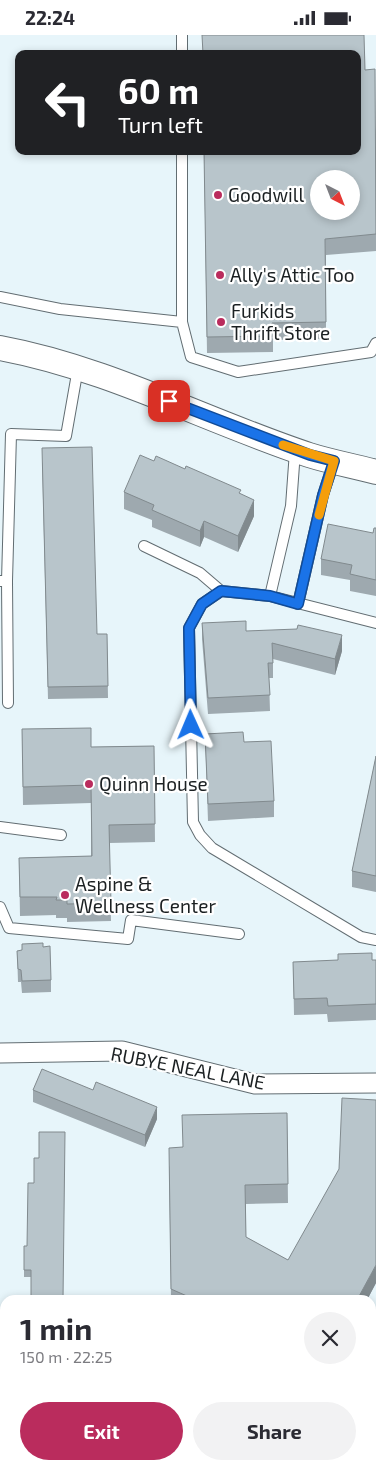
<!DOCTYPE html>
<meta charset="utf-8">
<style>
:root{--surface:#fff;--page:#f2f2f3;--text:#2b2b33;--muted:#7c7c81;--accent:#ba2c5d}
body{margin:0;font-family:"Exo 2",sans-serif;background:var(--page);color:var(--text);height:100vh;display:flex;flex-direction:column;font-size:19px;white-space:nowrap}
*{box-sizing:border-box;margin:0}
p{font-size:16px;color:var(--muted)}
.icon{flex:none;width:28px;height:28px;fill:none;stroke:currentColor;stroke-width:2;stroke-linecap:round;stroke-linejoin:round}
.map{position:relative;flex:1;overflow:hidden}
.details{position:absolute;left:0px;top:1260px;width:376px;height:175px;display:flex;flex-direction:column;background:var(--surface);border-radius:15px 15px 0 0;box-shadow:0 2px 8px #0003}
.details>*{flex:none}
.hud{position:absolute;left:15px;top:15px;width:346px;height:105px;border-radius:10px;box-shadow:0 2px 8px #0003;background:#202124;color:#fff;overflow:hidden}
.needle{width:32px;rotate:138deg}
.fabs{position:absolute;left:310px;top:135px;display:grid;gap:10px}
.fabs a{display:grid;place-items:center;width:50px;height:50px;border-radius:50%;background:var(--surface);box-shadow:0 2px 8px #0003;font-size:25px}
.pin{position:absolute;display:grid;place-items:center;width:42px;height:42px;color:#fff;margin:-21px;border-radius:10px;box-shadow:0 2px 8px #0006}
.me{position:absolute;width:55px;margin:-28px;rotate:359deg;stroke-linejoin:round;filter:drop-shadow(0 0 4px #0008)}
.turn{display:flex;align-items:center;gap:18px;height:105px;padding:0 20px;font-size:22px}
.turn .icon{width:65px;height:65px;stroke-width:2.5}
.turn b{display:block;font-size:35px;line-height:42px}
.round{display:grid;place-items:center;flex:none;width:52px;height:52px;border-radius:26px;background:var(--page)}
.overview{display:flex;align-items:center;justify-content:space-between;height:85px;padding:0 20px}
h1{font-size:30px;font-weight:700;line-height:38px}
.primary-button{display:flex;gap:10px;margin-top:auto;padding:10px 20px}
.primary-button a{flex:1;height:58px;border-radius:30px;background:var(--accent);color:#fff;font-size:20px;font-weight:700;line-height:58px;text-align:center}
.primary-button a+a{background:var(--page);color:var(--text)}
.status{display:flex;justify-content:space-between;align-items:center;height:35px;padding:0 25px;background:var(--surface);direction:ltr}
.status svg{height:14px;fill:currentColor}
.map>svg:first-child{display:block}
</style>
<div class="status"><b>22:24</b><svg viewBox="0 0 49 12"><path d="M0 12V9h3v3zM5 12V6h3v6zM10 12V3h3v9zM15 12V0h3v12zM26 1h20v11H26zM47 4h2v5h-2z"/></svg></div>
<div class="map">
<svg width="376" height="1435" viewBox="0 0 376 1435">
<rect width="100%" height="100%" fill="#e7f5fa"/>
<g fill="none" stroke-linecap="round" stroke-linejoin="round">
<g stroke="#626d72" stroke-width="12">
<path id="service" d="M182,0v19
M182,116v171l9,35 47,15 133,-20 5,-9
M0,262l60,12 122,13
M144,511l56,27 21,18
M0,546h7l4,-147 55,2 12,-68
M7,546l1,122
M270,561l21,-90 4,-55
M298,569l25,-109 11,-34
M376,588l-106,-27 -49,-5 -19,13 -13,24 4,194 7,13 12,13 149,89 15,3
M0,792l61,8
M0,872l9,21 119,11 3,-19 108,14
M0,1323l5,2
M371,1335l5,-6
M240,1430l2,5"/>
</g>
<g stroke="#626d72" stroke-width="21">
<path id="minor" d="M0,1018l122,-2 133,33 121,-1"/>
</g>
<g stroke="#626d72" stroke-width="26">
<path id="tertiary" d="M0,313c108,20 206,73 309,107 22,7 45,11 67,17"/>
</g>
<use href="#service" stroke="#fff" stroke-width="10"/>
<use href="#minor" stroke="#fff" stroke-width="19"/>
<use href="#tertiary" stroke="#fff" stroke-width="24"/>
</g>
<path fill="#9ea9af" d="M365,35l11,62v119l-50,4v84l-53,1v12l-66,1 -3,-202z
M42,426l55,173h10l1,64 -60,1z
M154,426l87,33 13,22 -16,36 -34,-15 -4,10 -48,-20v-7l-28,-11v-17z
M376,493v68l-26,-5v-11l-29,-5v-16l52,-26z
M202,588l140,28 -7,24 -62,-16v19h-4l1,33 -62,3 -6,-75z
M22,694l69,18 63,-1 1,96 -46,1 2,78 -44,1v-4h-11v-3l-36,1 -1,-58 72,-2v-53l-68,2z
M205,699l39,8 30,59v16l-66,4z
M376,721v136l-24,-5v-16z
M43,912l8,33v12l-29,1 -1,-11h-3l-1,-31z
M376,925v60l-48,2 -1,-8 -33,1 -1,-53z
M33,1055l124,29 -12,28 -112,-45z
M287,1078l1,90 -42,1v33l42,23 88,23 -9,17h-196l-2,-133 13,-20z
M65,1097l-34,145h-7v-31h3l7,-63 5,-25z"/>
<path fill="#818a8e" d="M254,465v16l-16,36v-16z
M204,486v16l-4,10v-16z
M342,600v16l-7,24v-16z
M157,1072v12l-12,28v-12z
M376,1230v18l-9,17h-10z"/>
<path fill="#b8c5cb" stroke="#818a8e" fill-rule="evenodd" d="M202,0h162l1,35 10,-1 1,165 -51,5 1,83 -54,1 1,13 -66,1 -3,-186h154v-97h-155zM319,144h32v32h-32z
M92,412l5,187h10l1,52 -60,1 -6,-239z
M140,420l14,6 2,-5 29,13 1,-3 55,24 -2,3 15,7 -16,36 -34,-15 -4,10 -48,-21 2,-5 -30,-13z
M328,489l45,9 1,-5h2v52l-26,-6 2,-9 -31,-6z
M246,586v10l51,-2 1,-4 44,10 -7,24 -63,-16 1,20h-5l2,32 -62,3 -6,-75z
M91,693v19l63,-1 1,78 -46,1 2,78 -44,1v-4h-11l1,-3h-37l-1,-39 73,-2 -1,-71 -68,2 -1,-58z
M243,697l1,10 27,-1 3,60 -66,3 -3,-70z
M376,721v120l-24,-5z
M43,908v4l7,-1 1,34 -29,1 -1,-11 -3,-1 -1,-18 5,-1v-6z
M372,918v7h4v44l-48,2 -1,-8 -33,1 -1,-37 45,-2v-6z
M42,1034l51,21 3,-8 61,25 -12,28 -112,-45z
M342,1063l34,2v165l-19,35h-161l-25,-11 -2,-141 14,-1 -1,-32 105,-2 1,71 -43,1 1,52 42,23 51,-91z
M39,1097h26l-2,168h-32v-30h-7v-24h3l1,-63h6v-25h5z"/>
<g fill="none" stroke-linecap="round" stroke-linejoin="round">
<g stroke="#114b97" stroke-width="12">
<path id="route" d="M169,366l141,54 24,6 -11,34 -25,109 -28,-8 -49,-5 -19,13 -13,24 2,97"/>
</g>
<use href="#route" stroke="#1a73e8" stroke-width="9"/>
<path stroke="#f59e0b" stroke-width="9" d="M283,410l51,16 -15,54"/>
</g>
<g fill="#ba2c5d" stroke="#fff" stroke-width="2">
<circle cx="218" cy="160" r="5"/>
<circle cx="220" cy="240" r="5"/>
<circle cx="221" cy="287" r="5"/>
<circle cx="89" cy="749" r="5"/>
<circle cx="65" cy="860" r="5"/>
</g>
<g text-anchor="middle" stroke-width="4.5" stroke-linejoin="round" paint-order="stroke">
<g font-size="19" fill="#1b2022" stroke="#fff" text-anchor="start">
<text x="228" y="167">Goodwill</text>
<text x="230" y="247">Ally's Attic Too</text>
<text x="231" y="283">Furkids<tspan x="231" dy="22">Thrift Store</tspan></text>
<text x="99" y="756">Quinn House</text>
<text x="75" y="856">Aspine &amp;<tspan x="75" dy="22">Wellness Center</tspan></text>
</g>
<g font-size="19" fill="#1b2022" stroke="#fff">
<text transform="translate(188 1033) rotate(11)" y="7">RUBYE NEAL LANE</text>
</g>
</g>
</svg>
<div class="fabs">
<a><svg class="needle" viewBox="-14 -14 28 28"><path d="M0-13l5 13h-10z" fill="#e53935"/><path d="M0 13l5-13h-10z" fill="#7c7c81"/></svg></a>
</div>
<div class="pin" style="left:169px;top:366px;background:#d93025"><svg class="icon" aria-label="arrive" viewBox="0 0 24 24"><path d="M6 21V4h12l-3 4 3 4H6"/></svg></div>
<svg class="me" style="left:191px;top:690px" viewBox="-20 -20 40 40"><path d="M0-17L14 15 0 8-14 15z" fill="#1a73e8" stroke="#fff" stroke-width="4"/></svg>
<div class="hud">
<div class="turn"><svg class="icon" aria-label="left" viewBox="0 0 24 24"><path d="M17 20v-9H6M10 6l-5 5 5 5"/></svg><div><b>60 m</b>Turn left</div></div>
</div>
<section class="details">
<div class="overview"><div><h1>1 min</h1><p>150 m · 22:25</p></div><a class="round"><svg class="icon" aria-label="close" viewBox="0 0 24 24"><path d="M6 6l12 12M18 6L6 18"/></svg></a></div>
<div class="primary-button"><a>Exit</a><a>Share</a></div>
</section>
</div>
